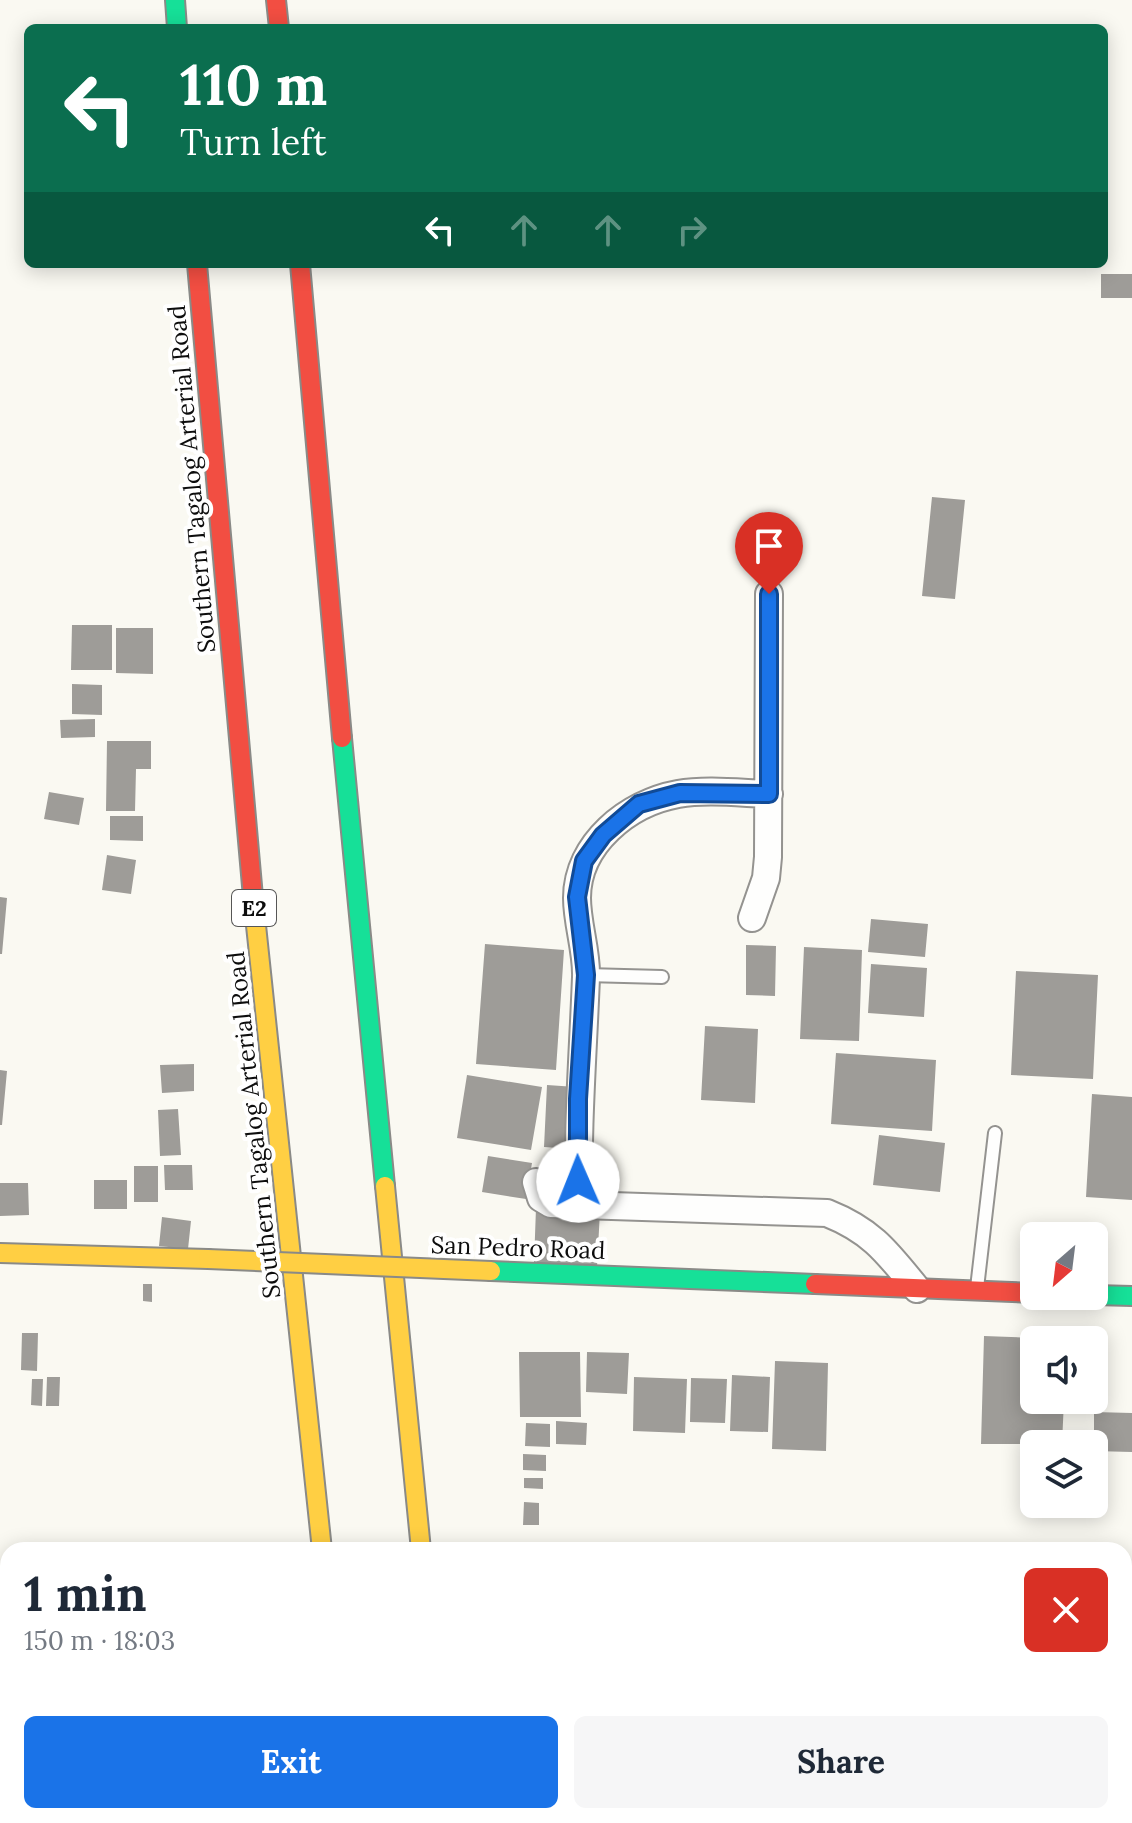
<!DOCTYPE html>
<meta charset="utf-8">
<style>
:root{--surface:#fff;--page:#f6f6f7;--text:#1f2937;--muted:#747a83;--accent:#1a73e8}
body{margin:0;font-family:Lora,serif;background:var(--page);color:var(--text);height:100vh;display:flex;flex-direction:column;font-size:30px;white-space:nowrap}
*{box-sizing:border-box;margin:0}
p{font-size:26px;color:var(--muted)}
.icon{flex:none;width:44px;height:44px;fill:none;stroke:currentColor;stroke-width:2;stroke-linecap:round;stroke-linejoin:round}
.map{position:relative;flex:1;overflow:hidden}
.details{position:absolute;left:0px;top:1542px;width:1132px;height:282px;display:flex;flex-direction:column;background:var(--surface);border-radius:24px 24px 0 0;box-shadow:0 4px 20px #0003}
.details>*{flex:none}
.hud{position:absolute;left:24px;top:24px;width:1084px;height:244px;border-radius:12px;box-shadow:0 4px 20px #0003;background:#0b6e4f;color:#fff;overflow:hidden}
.needle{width:52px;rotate:208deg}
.buttons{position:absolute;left:1020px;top:1222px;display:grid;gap:16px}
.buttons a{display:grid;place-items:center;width:88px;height:88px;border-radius:12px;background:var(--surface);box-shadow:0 4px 20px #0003;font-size:40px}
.pin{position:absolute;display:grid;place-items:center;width:68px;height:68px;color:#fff;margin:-82px -34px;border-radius:50% 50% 50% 0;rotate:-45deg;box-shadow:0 0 8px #0007}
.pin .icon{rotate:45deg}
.me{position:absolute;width:88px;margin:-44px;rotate:359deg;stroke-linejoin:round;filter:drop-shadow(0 0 6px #0008)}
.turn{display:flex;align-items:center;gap:28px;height:168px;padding:0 24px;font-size:36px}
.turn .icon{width:104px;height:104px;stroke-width:2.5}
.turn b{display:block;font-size:56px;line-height:68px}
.lanes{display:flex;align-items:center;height:76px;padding:0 24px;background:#0003;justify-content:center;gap:40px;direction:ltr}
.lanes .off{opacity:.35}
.round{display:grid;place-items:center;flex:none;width:84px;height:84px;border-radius:12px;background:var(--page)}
.headline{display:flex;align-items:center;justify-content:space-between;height:136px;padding:0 24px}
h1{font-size:48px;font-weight:700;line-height:60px}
.primary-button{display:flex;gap:16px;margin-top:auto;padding:16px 24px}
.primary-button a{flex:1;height:92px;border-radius:12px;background:var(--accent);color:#fff;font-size:32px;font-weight:700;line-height:92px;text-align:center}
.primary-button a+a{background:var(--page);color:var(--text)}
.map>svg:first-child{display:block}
</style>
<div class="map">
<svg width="1132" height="1823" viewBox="0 0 1132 1823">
<rect width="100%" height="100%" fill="#faf9f2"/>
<path fill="#9e9c98" d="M1101,274h31v24h-31z
M932,497l33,3 -10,99 -33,-3z
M72,625h40v45h-41z
M116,628h37v46l-37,-1z
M72,684l30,1v30l-30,-1z
M95,719v18l-34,1 -1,-18z
M107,741h44v28h-15l-1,42h-29z
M49,792l35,6 -5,27 -35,-6z
M110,816h33v25l-33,-1z
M107,855l29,5 -5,34 -29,-4z
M0,897l7,1 -5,56h-2z
M871,919l57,5 -3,33 -57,-5z
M485,944l79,6 -8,120 -80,-6z
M746,945l30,1 -1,50 -29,-1z
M804,947l58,3 -3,91 -59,-2z
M871,964l56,4 -3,49 -56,-4z
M1016,971l82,4 -5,104 -82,-4z
M705,1026l53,3 -3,74 -54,-3z
M836,1053l100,7 -4,71 -101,-7z
M194,1064v27l-32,2 -2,-28z
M0,1070l7,1 -5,54h-2z
M467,1075l75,12 -11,63 -74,-12z
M547,1085l29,2 -3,62 -29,-2z
M1092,1094l40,3v103l-46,-3z
M178,1109l3,46 -21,1 -2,-46z
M879,1135l66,8 -5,49 -67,-7z
M488,1156l44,7 -6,36 -44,-7z
M164,1165h28l1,25h-28z
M134,1166h24v36h-24z
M94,1180h33v29h-33z
M0,1183h28l1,32 -29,1z
M536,1208l64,3 -3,56 -63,-4z
M162,1217l29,4 -3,28 -29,-3z
M143,1284h9v18l-9,-1z
M22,1333h16l-1,38 -16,-1z
M984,1336l50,2v62h30l-2,44h-81z
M519,1352h61l1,65h-61z
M587,1352l42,1 -2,41 -41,-2z
M775,1361l53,2 -2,88 -54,-2z
M732,1375l38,2 -2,55 -38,-1z
M47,1377h13l-1,29h-13z
M634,1377l53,2 -2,54 -52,-2z
M691,1378l36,1 -2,44 -35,-1z
M32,1379h11l-1,27 -11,-1z
M1094,1412l38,1v39l-38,-1z
M556,1421l31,2 -1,22 -30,-1z
M526,1423l24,1v23l-25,-1z
M523,1454l23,1v16l-23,-1z
M524,1478h19v11l-19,-1z
M524,1502l15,1v22h-16z"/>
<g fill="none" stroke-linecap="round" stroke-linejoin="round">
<g stroke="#949390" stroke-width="16">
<path id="lane" d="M586,975l76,2
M977,1288l18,-155"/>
</g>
<g stroke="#949390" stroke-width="30">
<path id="street" d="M752,918l14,-40 2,-21 1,-263
M536,1182l5,16 10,6 276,9c45,18 60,39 90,76
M579,1207c-2,-77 4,-153 7,-230 1,-26 -9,-53 -9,-79 0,-54 51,-95 101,-104 28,-5 62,-1 91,0"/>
</g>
<g stroke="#8a8a87" stroke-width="22">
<path id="fast" d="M175,0l2,28
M342,738l43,448
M491,1271l324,13
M1094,1295l38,1
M449,1816v7"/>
</g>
<g stroke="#8a8a87" stroke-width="22">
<path id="slow" d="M253,897l69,653
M385,1186l36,364
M0,1253l208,6"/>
</g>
<g stroke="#8a8a87" stroke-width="22">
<path id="jam" d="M276,0l3,28
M197,264l56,633
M300,264l42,474
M815,1284l219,9
M347,1816v7"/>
</g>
<use href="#lane" stroke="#fefefd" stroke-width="12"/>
<use href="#street" stroke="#fefefd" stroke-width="26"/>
<use href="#fast" stroke="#16e098" stroke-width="18"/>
<use href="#slow" stroke="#ffcf43" stroke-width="18"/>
<use href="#jam" stroke="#f24e42" stroke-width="18"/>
<g stroke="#8a8a87" stroke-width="22" stroke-linecap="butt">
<path id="slow-bridge" d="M208,1259l283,12"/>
</g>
<use href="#slow-bridge" stroke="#ffcf43" stroke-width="18"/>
</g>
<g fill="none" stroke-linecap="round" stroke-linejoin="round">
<g stroke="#114b97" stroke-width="20">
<path id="route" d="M578,1181v-82l8,-124 -9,-78 7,-36 19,-26 36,-31 41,-11 89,1v-200"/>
</g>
<use href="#route" stroke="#1a73e8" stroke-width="14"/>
</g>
<g text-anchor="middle" stroke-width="8" stroke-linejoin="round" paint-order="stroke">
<rect fill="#fff" stroke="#565656" stroke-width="2" x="232" y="890" width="44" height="36" rx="6"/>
<g font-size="22" font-weight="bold" fill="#0d0d0d">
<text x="254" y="916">E2</text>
</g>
<g font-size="24" fill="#0d0d0d" stroke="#fff">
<text transform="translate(192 479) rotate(-95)" y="8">Southern Tagalog Arterial Road</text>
<text transform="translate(254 1125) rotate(-96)" y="8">Southern Tagalog Arterial Road</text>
<text transform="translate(518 1248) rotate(2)" y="8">San Pedro Road</text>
</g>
</g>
</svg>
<div class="buttons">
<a><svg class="needle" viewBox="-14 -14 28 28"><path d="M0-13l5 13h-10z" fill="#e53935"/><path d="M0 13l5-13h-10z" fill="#747a83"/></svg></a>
<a><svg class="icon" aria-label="sound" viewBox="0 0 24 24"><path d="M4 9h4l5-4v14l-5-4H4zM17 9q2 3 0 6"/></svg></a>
<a><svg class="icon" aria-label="layers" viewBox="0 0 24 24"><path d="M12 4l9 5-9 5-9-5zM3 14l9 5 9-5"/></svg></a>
</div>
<div class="pin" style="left:769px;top:594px;background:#d93025"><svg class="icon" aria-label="arrive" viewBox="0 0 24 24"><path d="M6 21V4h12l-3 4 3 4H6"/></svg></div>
<svg class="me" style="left:578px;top:1181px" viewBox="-20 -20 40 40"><circle r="19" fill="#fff"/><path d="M0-13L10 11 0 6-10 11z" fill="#1a73e8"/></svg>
<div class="hud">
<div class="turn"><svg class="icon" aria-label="left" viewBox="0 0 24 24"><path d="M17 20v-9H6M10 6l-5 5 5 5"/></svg><div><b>110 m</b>Turn left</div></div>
<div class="lanes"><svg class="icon" aria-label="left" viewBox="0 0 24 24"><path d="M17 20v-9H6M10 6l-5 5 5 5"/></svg><svg class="icon off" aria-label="ahead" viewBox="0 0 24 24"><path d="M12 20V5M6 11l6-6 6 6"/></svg><svg class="icon off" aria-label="ahead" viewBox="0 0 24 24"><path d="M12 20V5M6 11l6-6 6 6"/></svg><svg class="icon off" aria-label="right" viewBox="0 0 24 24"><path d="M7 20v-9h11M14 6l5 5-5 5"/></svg></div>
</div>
<section class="details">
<div class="headline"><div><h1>1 min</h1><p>150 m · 18:03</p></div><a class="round" style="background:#d93025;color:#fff"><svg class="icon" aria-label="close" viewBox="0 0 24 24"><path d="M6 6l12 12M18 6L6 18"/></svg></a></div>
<div class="primary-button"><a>Exit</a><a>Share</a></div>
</section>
</div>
